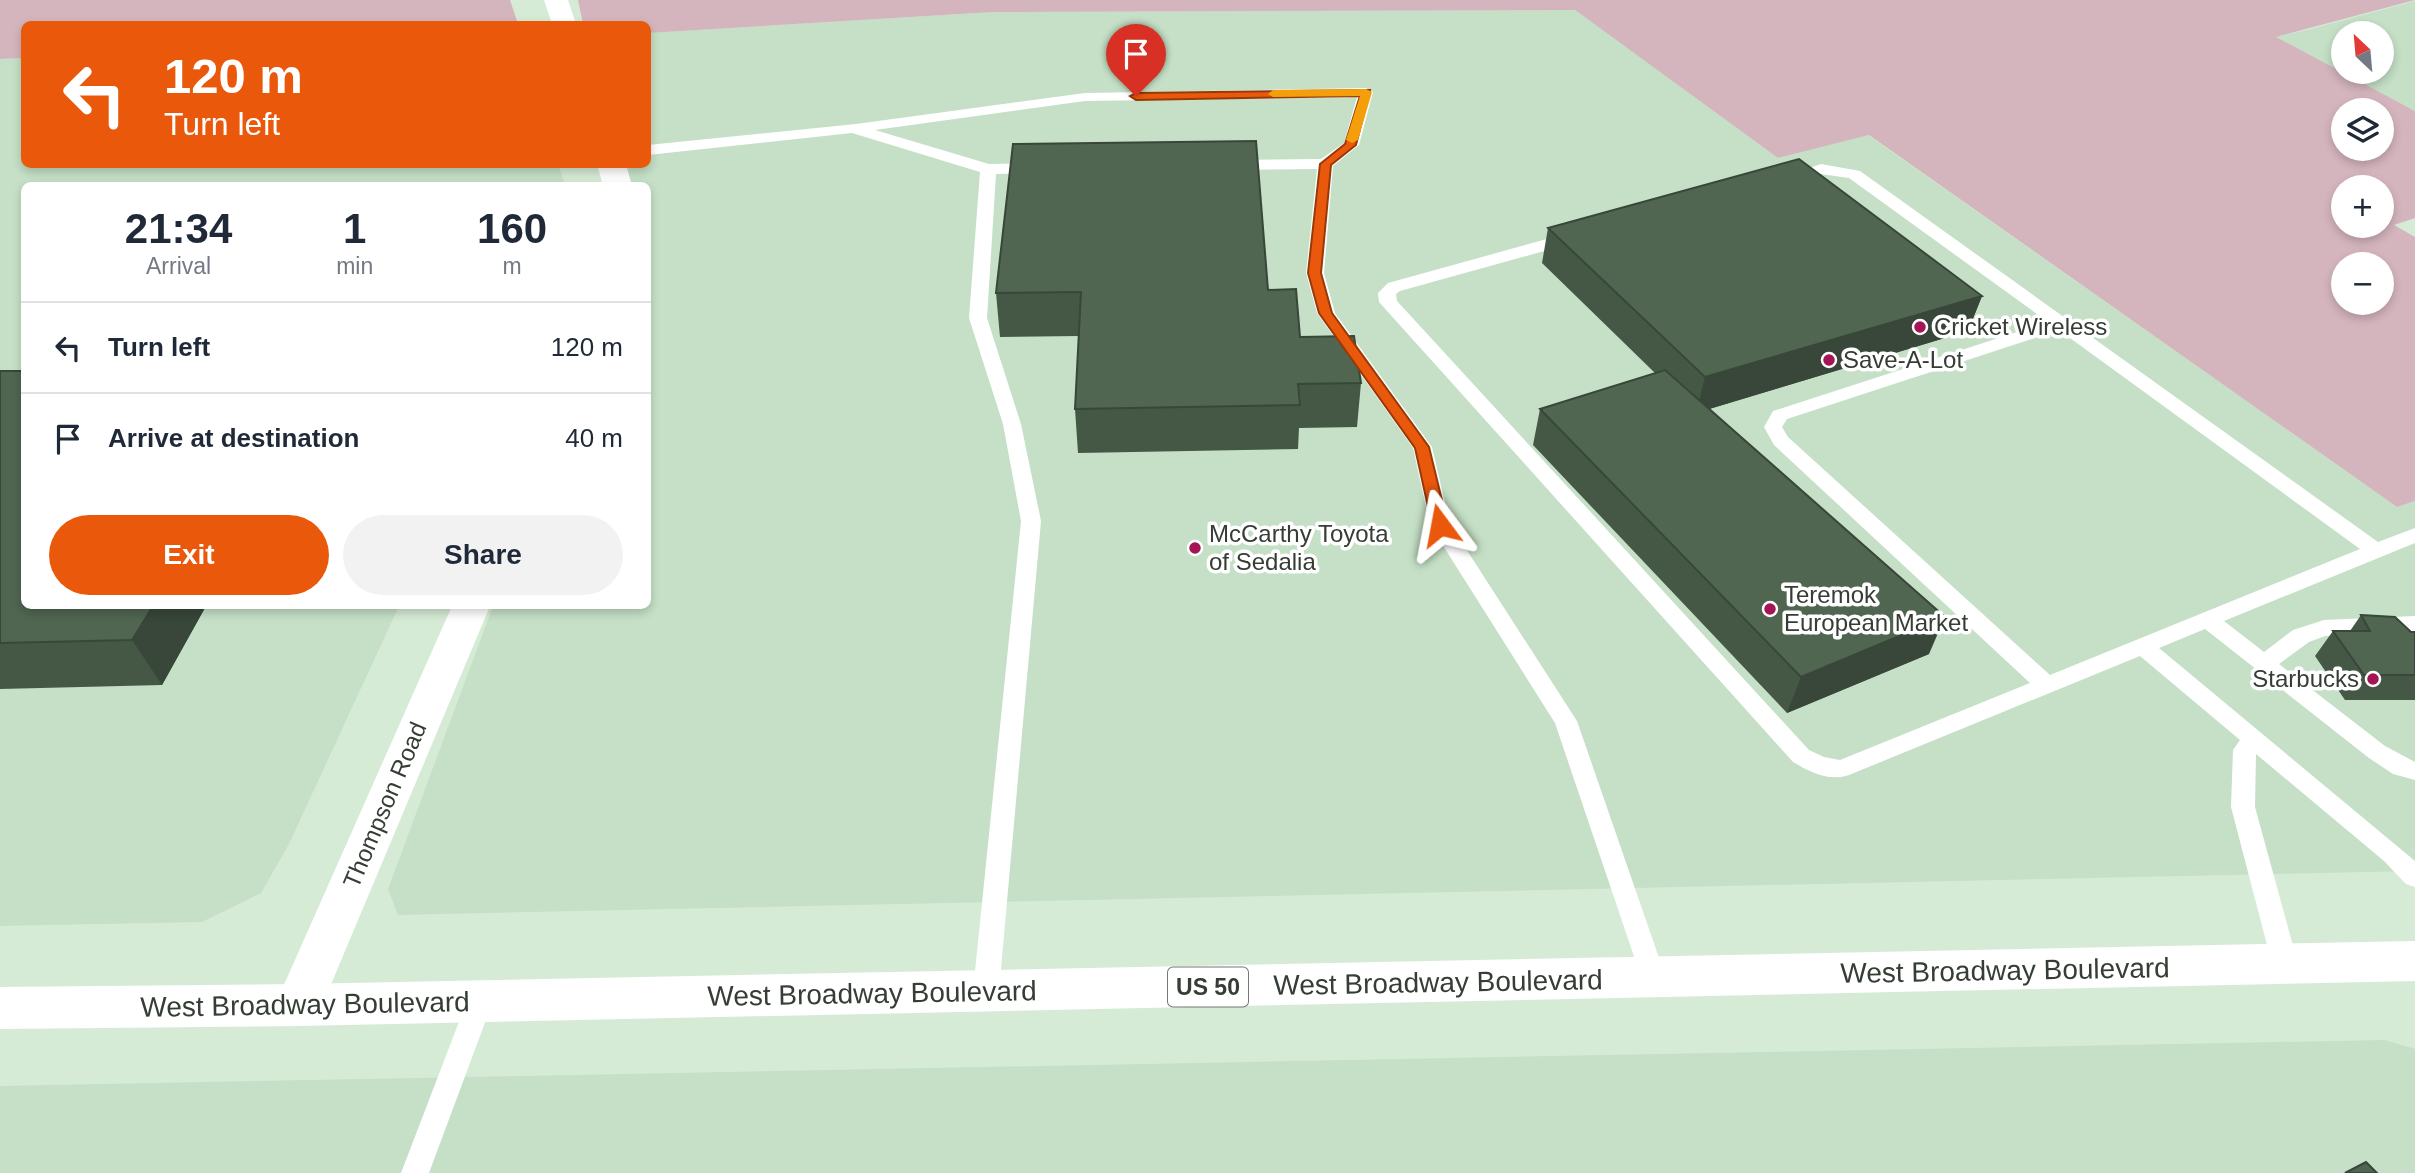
<!DOCTYPE html>
<meta charset="utf-8">
<style>
:root{--surface:#fff;--page:#f2f2f3;--text:#1f2937;--muted:#747a83;--line:#e0e1e3;--accent:#ea580c}
body{margin:0;font-family:Helvetica,sans-serif;background:var(--page);color:var(--text);height:100vh;display:flex;flex-direction:column;font-size:26px;white-space:nowrap}
*{box-sizing:border-box;margin:0}
p{font-size:23px;color:var(--muted)}
.icon{flex:none;width:38px;height:38px;fill:none;stroke:currentColor;stroke-width:2;stroke-linecap:round;stroke-linejoin:round}
.map{position:relative;flex:1;overflow:hidden}
.sheet{position:absolute;left:21px;top:182px;width:630px;height:427px;display:flex;flex-direction:column;background:var(--surface);border-radius:10px;box-shadow:0 4px 10px #0003}
.sheet>*{flex:none}
.guide{position:absolute;left:21px;top:21px;width:630px;height:147px;border-radius:10px;box-shadow:0 4px 10px #0003;background:#ea580c;color:#fff;overflow:hidden}
.needle{width:46px;rotate:334deg}
.buttons{position:absolute;left:2331px;top:21px;display:grid;gap:14px}
.buttons a{display:grid;place-items:center;width:63px;height:63px;border-radius:50%;background:var(--surface);box-shadow:0 4px 10px #0003;font-size:35px}
.pin{position:absolute;display:grid;place-items:center;width:60px;height:60px;color:#fff;margin:-72px -30px;border-radius:50% 50% 50% 0;rotate:-45deg;box-shadow:0 0 7px #0007}
.pin .icon{rotate:45deg}
.me{position:absolute;width:77px;margin:-38px;rotate:347deg;stroke-linejoin:round;filter:drop-shadow(0 0 5px #0008)}
.turn{display:flex;align-items:center;gap:24px;height:147px;padding:0 28px;font-size:32px}
.turn .icon{width:91px;height:91px;stroke-width:2.5}
.turn b{display:block;font-size:49px;line-height:60px}
.eta{display:flex;justify-content:space-evenly;align-items:center;height:119px;text-align:center}
.eta b{font-size:42px;font-weight:700;line-height:49px}
.button{display:flex;gap:14px;margin-top:auto;padding:14px 28px}
.button a{flex:1;height:80px;border-radius:42px;background:var(--accent);color:#fff;font-size:28px;font-weight:700;line-height:80px;text-align:center}
.button a+a{background:var(--page);color:var(--text)}
ul{padding:0;list-style:none}
li{display:flex;align-items:center;gap:21px;height:91px;padding:0 28px;border-top:2px solid var(--line)}
li div{flex:1}
li b{display:block;font-size:26px}
li em{font-style:normal}
.map>svg:first-child{display:block}
</style>
<div class="map">
<svg width="2415" height="1173" viewBox="0 0 2415 1173">
<rect width="100%" height="100%" fill="#d6ebd6"/>
<path fill="#c5e0c6" fill-rule="evenodd" d="M2415,1v110l-140,-74 32,-7zM2343,33h39v39h-39z
M1575,10l203,148 90,-23 529,372 18,-6v370l-2017,44 -10,-26 105,-283h155v-420l-29,-1 -5,-20 34,-1v-131l345,-21z
M24,58v106h534l7,21 -541,1v420h375l-110,238 -28,49 -59,29 -202,4v-867z
M2385,1040l30,9v124h-2415v-87z"/>
<path fill="#d5b5bd" fill-rule="evenodd" d="M0,0h510l8,24h-494v34l-24,1z
M578,0h1837l-139,37 139,74v107l-21,7 21,12v264l-18,6 -528,-372 -91,23 -203,-148 -582,2 -345,21v-9h-65zM2343,110h39v39h-39zM2343,187h39v39h-39zM2343,264h39v39h-39z"/>
<g fill="none" stroke-linecap="round" stroke-linejoin="round">
<path fill="#fff" fill-rule="evenodd" d="M1366,88l7,4 -14,53 -26,21 -9,107 11,40 97,134 18,77 127,197 89,257 -4,8 -9,3 -9,-3 -89,-263 -125,-198 -17,-77 -96,-135 -11,-40 11,-104 -86,1 -8,-5 8,-5 90,-1 23,-16 13,-46 -272,4 -210,29 114,34 49,-1 8,5 -8,5 -42,1 -9,144 34,106 20,97 -42,470 -4,8 -9,3 -9,-3 -4,-8 48,-470 -18,-97 -34,-106 11,-146 -128,-39 -204,22v-10l208,-21 229,-31z
M1821,164l39,7 518,371 37,-14v15l-191,78 40,31 29,-22 31,-10 91,-4v16l-90,4 -16,6 -30,22 106,82 30,16v18l-22,-6 -24,-16 -164,-129 -46,19 256,213v26l-9,-3 -22,-23 -128,-107 -1,53 43,157 -4,8 -9,3 -9,-3 -4,-8 -41,-157 2,-57 7,-10 -100,-84 -291,119c-20,7 -39,-3 -56,-13l-414,-460 -1,-9 10,-10 177,-49h12v8l-177,49 -4,3 1,7 412,449 15,7 16,3 190,-77 -256,-238 -10,-18 9,-16 275,-89 -199,-144 -28,-4 -33,9 -8,-5zM2059,330l301,219 -310,126 -262,-238 -6,-10 5,-8z
M480,989l9,4 4,8 -64,172h-28l66,-172 4,-8z"/>
<path fill="#fff" fill-rule="evenodd" d="M544,0h24l8,24h-24z
M597,164h29l6,22h-29z
M452,606h38l-174,414 -17,6 -17,-6 -7,-15z"/>
<path fill="#fff" fill-rule="evenodd" d="M2415,941v40l-2116,45 -299,3v-42l299,-3z"/>
</g>
<path fill="#455846" d="M1548,228l434,68 -14,35 -259,78 220,245 -142,59 -254,-268 7,-36 115,-36 -113,-110z
M1268,290l32,47 61,46 -4,44 -58,1 -1,21 -220,4 -3,-44 4,-73 -79,1 -4,-44z
M0,371l24,235h182l-44,79 -162,4z
M2361,615l50,17h4v68h-70l-30,-44 18,-25h17z"/>
<path fill="#384739" d="M1982,296l-14,35 -272,82 9,-36z
M153,606h53l-44,79 -30,-45z
M1945,617l-16,37 -142,59 14,-36z"/>
<path fill="#506651" stroke="#384739" stroke-width="2" d="M1256,141l12,149 28,-1 4,48 54,-1 7,47 -63,1 2,21 -225,4 6,-117 -85,1 17,-149z
M1799,159l183,137 -277,81 -157,-149z
M1665,370l280,247 -144,60 -261,-268z
M0,371h24v235h129l-21,34 -132,3z
M2361,615l34,2 16,15h4v43h-51l-31,-44h37z
M2366,1162l11,11h-32z"/>
<path fill="#ea580c" stroke="#983908" stroke-width="2" d="M1370,90l-14,55 -25,20 -10,108 11,40 97,134 19,78 -8,5 -8,-5 -17,-77 -96,-135 -11,-40 12,-109 25,-20 15,-48 -224,4 -6,-4 6,-3z"/>
<path fill="#f59e0b" d="M1366,89l6,3 -14,48 -6,3 -6,-3 14,-44 -87,1 -5,-3 5,-4z"/>
<g fill="#a51454" stroke="#fff" stroke-width="2.5">
<circle cx="1920" cy="327" r="7"/>
<circle cx="1829" cy="360" r="7"/>
<circle cx="1195" cy="548" r="7"/>
<circle cx="1770" cy="609" r="7"/>
<circle cx="2373" cy="679" r="7"/>
</g>
<g text-anchor="middle" stroke-width="7" stroke-linejoin="round" paint-order="stroke">
<rect fill="#fff" stroke="#727772" stroke-width="2" x="1168" y="967.5" width="80" height="39" rx="5"/>
<g font-size="23" font-weight="bold" fill="#353d35">
<text x="1208" y="995">US 50</text>
</g>
<g font-size="24" fill="#353d35" stroke="#fff" text-anchor="start">
<text x="1934" y="335">Cricket Wireless</text>
<text x="1843" y="368">Save-A-Lot</text>
<text x="1209" y="542">McCarthy Toyota<tspan x="1209" dy="28">of Sedalia</tspan></text>
<text x="1784" y="603">Teremok<tspan x="1784" dy="28">European Market</tspan></text>
<text x="2359" y="687" text-anchor="end">Starbucks</text>
</g>
<g font-size="24" fill="#353d35" stroke="#fff">
<text transform="translate(385 805) rotate(-67)" y="8">Thompson Road</text>
</g>
<g font-size="28" fill="#353d35" stroke="#fff">
<text transform="translate(2005 970) rotate(-1)" y="10">West Broadway Boulevard</text>
<text transform="translate(1438 982) rotate(-1)" y="10">West Broadway Boulevard</text>
<text transform="translate(872 993) rotate(-1)" y="10">West Broadway Boulevard</text>
<text transform="translate(305 1004) rotate(-1)" y="10">West Broadway Boulevard</text>
</g>
</g>
</svg>
<div class="buttons">
<a><svg class="needle" viewBox="-14 -14 28 28"><path d="M0-13l5 13h-10z" fill="#e53935"/><path d="M0 13l5-13h-10z" fill="#747a83"/></svg></a>
<a><svg class="icon" aria-label="layers" viewBox="0 0 24 24"><path d="M12 4l9 5-9 5-9-5zM3 14l9 5 9-5"/></svg></a>
<a>+</a>
<a>−</a>
</div>
<div class="pin" style="left:1136px;top:96px;background:#d93025"><svg class="icon" aria-label="arrive" viewBox="0 0 24 24"><path d="M6 21V4h12l-3 4 3 4H6"/></svg></div>
<svg class="me" style="left:1440px;top:525px" viewBox="-20 -20 40 40"><path d="M0-17L14 15 0 8-14 15z" fill="#ea580c" stroke="#fff" stroke-width="4"/></svg>
<div class="guide">
<div class="turn"><svg class="icon" aria-label="left" viewBox="0 0 24 24"><path d="M17 20v-9H6M10 6l-5 5 5 5"/></svg><div><b>120 m</b>Turn left</div></div>
</div>
<section class="sheet">
<div class="eta">
<div><b>21:34</b><p>Arrival</p></div>
<div><b>1</b><p>min</p></div>
<div><b>160</b><p>m</p></div>
</div>
<ul>
<li><svg class="icon" aria-label="left" viewBox="0 0 24 24"><path d="M17 20v-9H6M10 6l-5 5 5 5"/></svg><div><b>Turn left</b></div><em>120 m</em></li>
<li><svg class="icon" aria-label="arrive" viewBox="0 0 24 24"><path d="M6 21V4h12l-3 4 3 4H6"/></svg><div><b>Arrive at destination</b></div><em>40 m</em></li>
</ul>
<div class="button"><a>Exit</a><a>Share</a></div>
</section>
</div>
